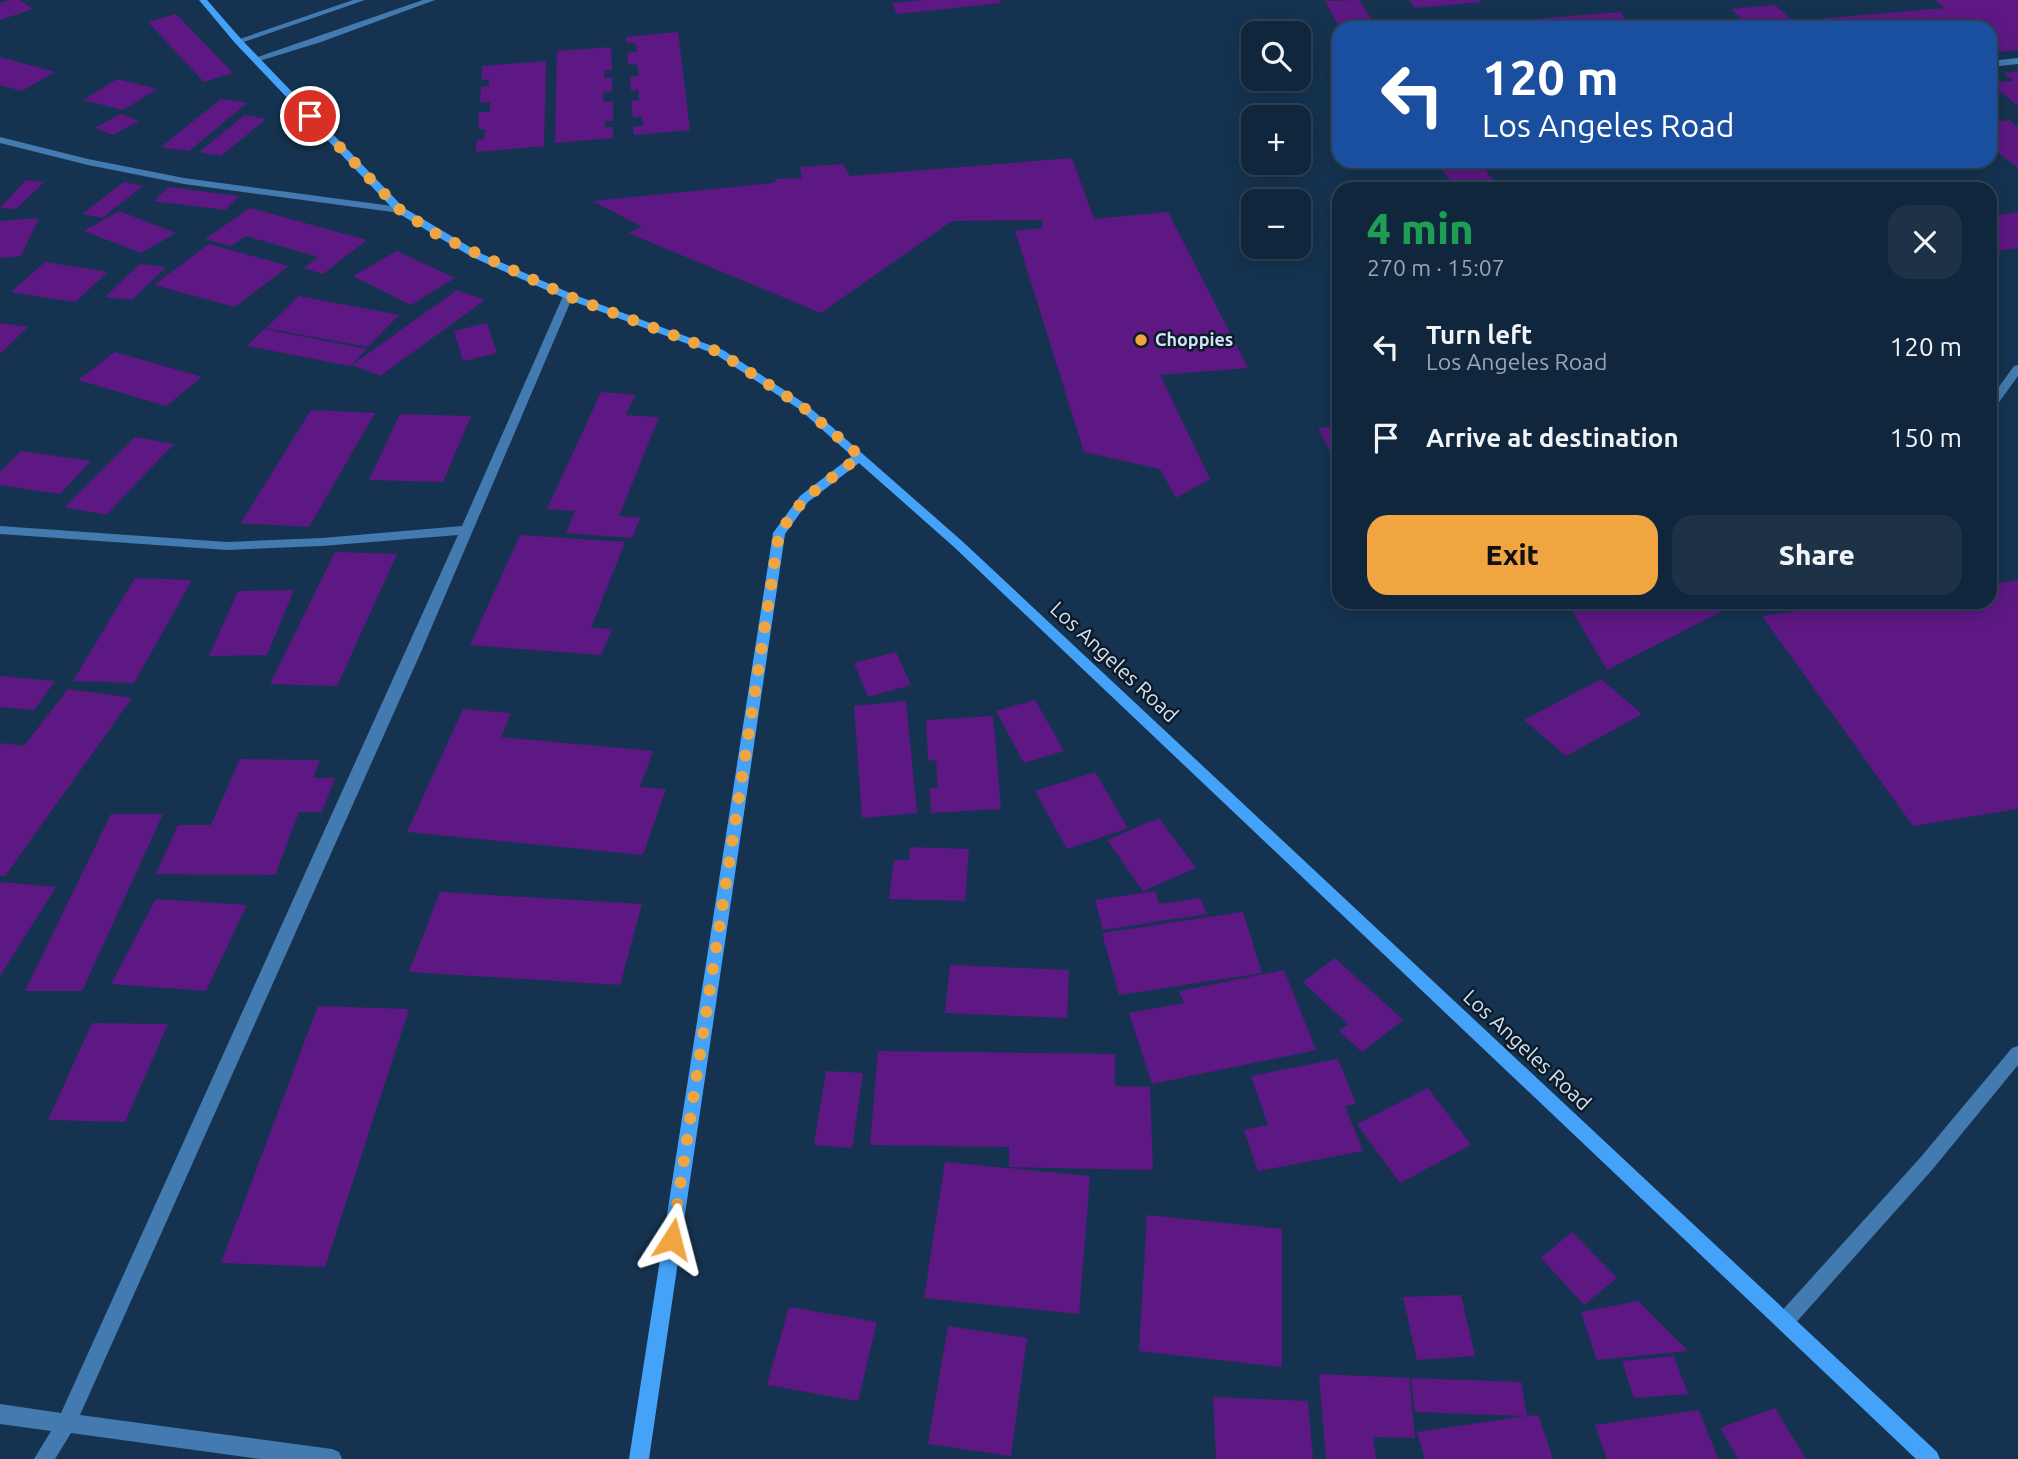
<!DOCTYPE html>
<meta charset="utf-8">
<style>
:root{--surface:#10263c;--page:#1e3247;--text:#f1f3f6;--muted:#9ca5af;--line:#304356;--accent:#f1a540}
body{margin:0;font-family:Ubuntu,sans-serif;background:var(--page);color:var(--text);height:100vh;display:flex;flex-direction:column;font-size:26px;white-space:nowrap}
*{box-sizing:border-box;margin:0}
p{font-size:23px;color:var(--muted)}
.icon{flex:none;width:38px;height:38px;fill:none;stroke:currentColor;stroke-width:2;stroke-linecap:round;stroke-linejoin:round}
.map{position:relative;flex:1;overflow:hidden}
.panel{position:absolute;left:1332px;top:182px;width:665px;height:427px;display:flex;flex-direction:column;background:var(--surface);border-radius:21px;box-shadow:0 4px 18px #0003,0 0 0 2px var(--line)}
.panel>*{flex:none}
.top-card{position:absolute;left:1332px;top:21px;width:665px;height:147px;border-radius:21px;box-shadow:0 4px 18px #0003,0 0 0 2px var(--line);background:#1a4fa0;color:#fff;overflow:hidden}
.fabs{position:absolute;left:1241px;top:21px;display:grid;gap:14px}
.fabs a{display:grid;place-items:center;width:70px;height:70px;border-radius:14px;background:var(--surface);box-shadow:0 4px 18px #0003,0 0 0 2px var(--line);font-size:35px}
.pin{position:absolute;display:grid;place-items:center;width:60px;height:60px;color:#fff;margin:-30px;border:4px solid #fff;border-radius:50%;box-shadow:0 2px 7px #0007}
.me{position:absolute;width:77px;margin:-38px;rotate:9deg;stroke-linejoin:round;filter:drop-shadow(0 0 5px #0008)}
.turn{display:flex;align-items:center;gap:24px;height:147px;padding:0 35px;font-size:32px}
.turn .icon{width:91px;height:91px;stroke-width:2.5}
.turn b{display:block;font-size:49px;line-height:60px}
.round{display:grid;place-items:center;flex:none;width:74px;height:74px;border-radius:21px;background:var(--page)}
.summary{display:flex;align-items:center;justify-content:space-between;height:119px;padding:0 35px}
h1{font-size:42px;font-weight:800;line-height:52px;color:#1e9e55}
.primary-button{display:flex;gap:14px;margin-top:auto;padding:14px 35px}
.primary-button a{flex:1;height:80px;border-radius:21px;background:var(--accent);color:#111;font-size:28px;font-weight:800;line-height:80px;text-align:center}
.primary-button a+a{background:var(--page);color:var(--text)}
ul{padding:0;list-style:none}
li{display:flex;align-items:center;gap:21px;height:91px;padding:0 35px}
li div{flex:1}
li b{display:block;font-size:26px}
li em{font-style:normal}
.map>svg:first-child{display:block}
</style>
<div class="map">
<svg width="2018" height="1459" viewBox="0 0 2018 1459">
<rect width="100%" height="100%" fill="#153350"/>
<path fill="#5e1884" d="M11,0h9l13,9 -33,11v-17z
M924,0h76l1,3 -104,11 -5,-11z
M1359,0l12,18 9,10h-40l-15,-27z
M1409,0h71v2l-65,6z
M1935,0h83v50l-28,3v-25h-301l55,-7 -13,-12 44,-4 18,16 152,-13z
M1620,12l14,16h-105l-7,-8z
M176,14l57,59 -29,9 -56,-60z
M678,32l12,98 -56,5 -1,-8 10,-1 -1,-10 -9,2 -2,-17 8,-1 -1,-10 -7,1 -1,-14 9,-1 -2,-12 -8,1 -2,-12 10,-1 -1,-9h-9l-1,-6z
M611,47l1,24h-8v7l8,-1v15l-9,1v9l10,-1v20h-8v7l8,-1v11l-58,5 2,-92z
M0,57l55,15 -33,19 -22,-6z
M546,61l-2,85 -68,6 1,-12 7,-1 1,-10h-7l1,-17h11v-10l-10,1 1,-16 8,-1v-7l-7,1v-14z
M2018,71v35l-28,-23 24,-2 -10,-8z
M117,79l40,10 -34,21 -40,-10z
M221,99l26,4 -58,48 -28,-4z
M121,114l18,7 -26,14 -18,-7z
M245,115l21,4 -45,37 -22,-4z
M2009,120l9,7v41l-28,-22v-23z
M1072,158l22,61 74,-7 80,156 -88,7 50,104 -34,19 -16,-29 -76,-17 -69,-221 27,-3 1,-8 -91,1 -131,92 -193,-80 14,-6 -49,-26 182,-18 1,-4 26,-1 -2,-11 43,-3 7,12z
M1434,161h54l1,2 -8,1 19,25h-42z
M1586,161h41v2l-37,4z
M26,180l18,2 -28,27 -16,-1z
M124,182l19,4 -41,32 -20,-4z
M169,187l70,9 -14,14 -71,-9z
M250,208l117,32 -44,34 -19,-6 14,-11 -72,-21 -15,10 -26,-7z
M119,211l57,22 -35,20 -57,-22z
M2018,212v36l-28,4v-36z
M39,218l-18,38 -21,2v-37z
M209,244l80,22 -54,41 -81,-22z
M397,251l58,27 -44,27 -58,-29z
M45,262l63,10 -33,30 -64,-10z
M140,264l26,3 -34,33 -27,-3z
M457,290l28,10 -105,76 -28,-11z
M299,296l100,19 -31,32 -102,-19z
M0,323l28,4 -28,27z
M487,323l10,30 -34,8 -9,-30z
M264,329l103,20 -17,17 -103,-20z
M115,352l87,25 -36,29 -88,-26z
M601,392l34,3 -9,20 33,2 -40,99 21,2 -8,20 -66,-5 9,-22 -28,-2z
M311,410l64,3 -66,114 -68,-4z
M400,414l71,2 -28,66 -74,-2z
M1339,426v44l-21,-42z
M135,437l39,7 -68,71 -41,-8z
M21,451l70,10 -31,33 -60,-9v-13z
M520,535l105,7 -34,86 21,1 -11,26 -131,-10z
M335,552l62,2 -60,132 -67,-2z
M135,578l57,2 -58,103 -61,-2z
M2018,580v229l-105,17 -151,-210 97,-14h131v-18z
M294,590l-27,65 -58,1 29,-65z
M1567,602h164l3,3 -127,65z
M896,652l15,33 -43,12 -14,-34z
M0,676l55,5 -21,29 -34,-3z
M1601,679l41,35 -76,42 -42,-36z
M68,689l64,9 -127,178h-5v-130l2,-3 22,3z
M1035,700l29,51 -40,12 -28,-52z
M906,701l11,112 -55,5 -8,-112z
M463,709l48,4 -10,24 152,14 -13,36 26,2 -23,66 -236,-23z
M993,716l8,93 -70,4 -1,-25h8l-2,-28 -8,1 -2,-41z
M240,759l80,1 -7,18h22l-13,34h-23l-24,63 -119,-1 22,-49h33z
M1095,772l33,56 -61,21 -32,-58z
M111,814h52l-81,177h-57z
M1159,818l37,50 -53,23 -36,-51z
M910,847l59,2 -4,52 -76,-2 5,-39h15z
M0,882l56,5 -56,89z
M1155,891l4,13 41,-6 7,16 -104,16 -8,-30z
M440,892l202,12 -22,81 -211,-13z
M156,899l91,6 -41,86 -95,-7z
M1243,912l19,61 -143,22 -17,-62z
M1335,958l68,62 -41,32 -23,-21 9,-7 -45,-42z
M950,965l119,5 -2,48 -122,-5z
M1284,970l32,80 -164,34 -23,-71 55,-10 -5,-12z
M318,1006l91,3 -84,258 -104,-4z
M92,1023l76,1 -43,98 -77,-2z
M878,1051l237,3v32l35,1 3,83 -144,-3v-20l-139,-2z
M1338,1059l18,45 -11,2 18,45 -105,20 -14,-41 24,-5 -17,-49z
M826,1071l37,2 -11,75 -38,-3z
M1428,1088l43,57 -71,38 -43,-59z
M945,1162l145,14 -11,138 -155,-16z
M1147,1215l135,14v138l-143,-16z
M1572,1232l45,46 -33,27 -43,-47z
M1461,1295l14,61 -58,4 -14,-63z
M1638,1301l50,50 -91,9 -16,-48z
M789,1307l88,15 -19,79 -91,-16z
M948,1326l79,12 -16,118 -83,-12z
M1674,1356l14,38 -54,4 -12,-37z
M1319,1374l90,4 6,60 -42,-1 3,22h-50z
M1411,1378l110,4 6,34 11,-1 15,44h-128l-8,-27 109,-16 -111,-4z
M1213,1397l95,4 5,58h-97z
M1775,1408l31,51h-68l-18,-31z
M1699,1410l19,49h-111l-12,-34z"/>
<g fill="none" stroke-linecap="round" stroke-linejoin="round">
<path fill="#437ab0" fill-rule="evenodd" d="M2018,58v6l-28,3v-6z
M2018,365v11l-24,33 -4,1v-11l24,-33z
M2018,1046v19l-86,105 -140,157 -7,3 -7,-3 -2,-6 2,-6 142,-157 92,-110z"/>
<path fill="#437ab0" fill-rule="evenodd" d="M353,0h12l-124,43 -7,-2z
M423,0h12l-114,42 -65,20 -4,-3z
M0,137l88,22 96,19 216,29 5,3 -5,3 -216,-29 -96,-19 -88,-22z
M568,293l5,3 -152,356 -341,763 252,34 7,3 3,7h-82l-189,-26 -16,26h-21l17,-28 -51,-7v-20l61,9 397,-878 -136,11 -95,4 -227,-16v-8l227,16 95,-4 140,-12 101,-230z"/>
<path fill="#45a2f9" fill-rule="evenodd" d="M199,0h8l34,39 163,169 76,45 92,41 151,56 84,55 155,136 975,911 3,7h-24l-962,-912 -95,-84 -51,39 -23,32 -136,925h-20l144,-926 27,-37 52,-40 -53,-47 -84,-55 -151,-56 -92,-41 -76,-45 -161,-169z"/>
</g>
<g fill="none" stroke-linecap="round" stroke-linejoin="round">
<path stroke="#f1a540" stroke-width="12" stroke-dasharray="0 21.6" d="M310,116l90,94 38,25 130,61 151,56 84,55 57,49 -56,43 -25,34 -107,706"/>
</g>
<circle fill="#f1a540" stroke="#0d1a27" stroke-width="2.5" cx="1141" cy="340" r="7"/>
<g text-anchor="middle" stroke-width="5" stroke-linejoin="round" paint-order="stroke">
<g font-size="18" font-weight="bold" fill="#d0e2f5" stroke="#0d1a27" text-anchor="start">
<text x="1155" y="346">Choppies</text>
</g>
<g font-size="21" fill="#d0e2f5" stroke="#0d1a27">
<text transform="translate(1114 662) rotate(43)" y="7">Los Angeles Road</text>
<text transform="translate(1527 1050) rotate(43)" y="7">Los Angeles Road</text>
</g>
</g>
</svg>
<div class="fabs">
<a><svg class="icon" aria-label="search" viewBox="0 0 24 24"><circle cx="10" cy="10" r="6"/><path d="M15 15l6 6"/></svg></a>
<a>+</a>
<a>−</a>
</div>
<div class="pin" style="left:310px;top:116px;background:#d93025"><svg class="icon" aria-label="arrive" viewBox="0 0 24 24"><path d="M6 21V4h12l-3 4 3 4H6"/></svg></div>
<svg class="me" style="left:672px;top:1239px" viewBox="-20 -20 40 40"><path d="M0-17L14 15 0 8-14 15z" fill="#f1a540" stroke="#fff" stroke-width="4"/></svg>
<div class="top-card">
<div class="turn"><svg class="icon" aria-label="left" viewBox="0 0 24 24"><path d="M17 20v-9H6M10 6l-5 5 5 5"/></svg><div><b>120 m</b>Los Angeles Road</div></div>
</div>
<section class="panel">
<div class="summary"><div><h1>4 min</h1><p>270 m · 15:07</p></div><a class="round"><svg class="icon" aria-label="close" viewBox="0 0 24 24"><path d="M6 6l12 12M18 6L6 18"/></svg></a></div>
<ul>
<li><svg class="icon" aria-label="left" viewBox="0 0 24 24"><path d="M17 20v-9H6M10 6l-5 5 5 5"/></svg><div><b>Turn left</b><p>Los Angeles Road</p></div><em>120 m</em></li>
<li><svg class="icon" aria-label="arrive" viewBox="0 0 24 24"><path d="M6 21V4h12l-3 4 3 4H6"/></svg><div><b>Arrive at destination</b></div><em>150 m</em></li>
</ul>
<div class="primary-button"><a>Exit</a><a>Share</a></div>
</section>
</div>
